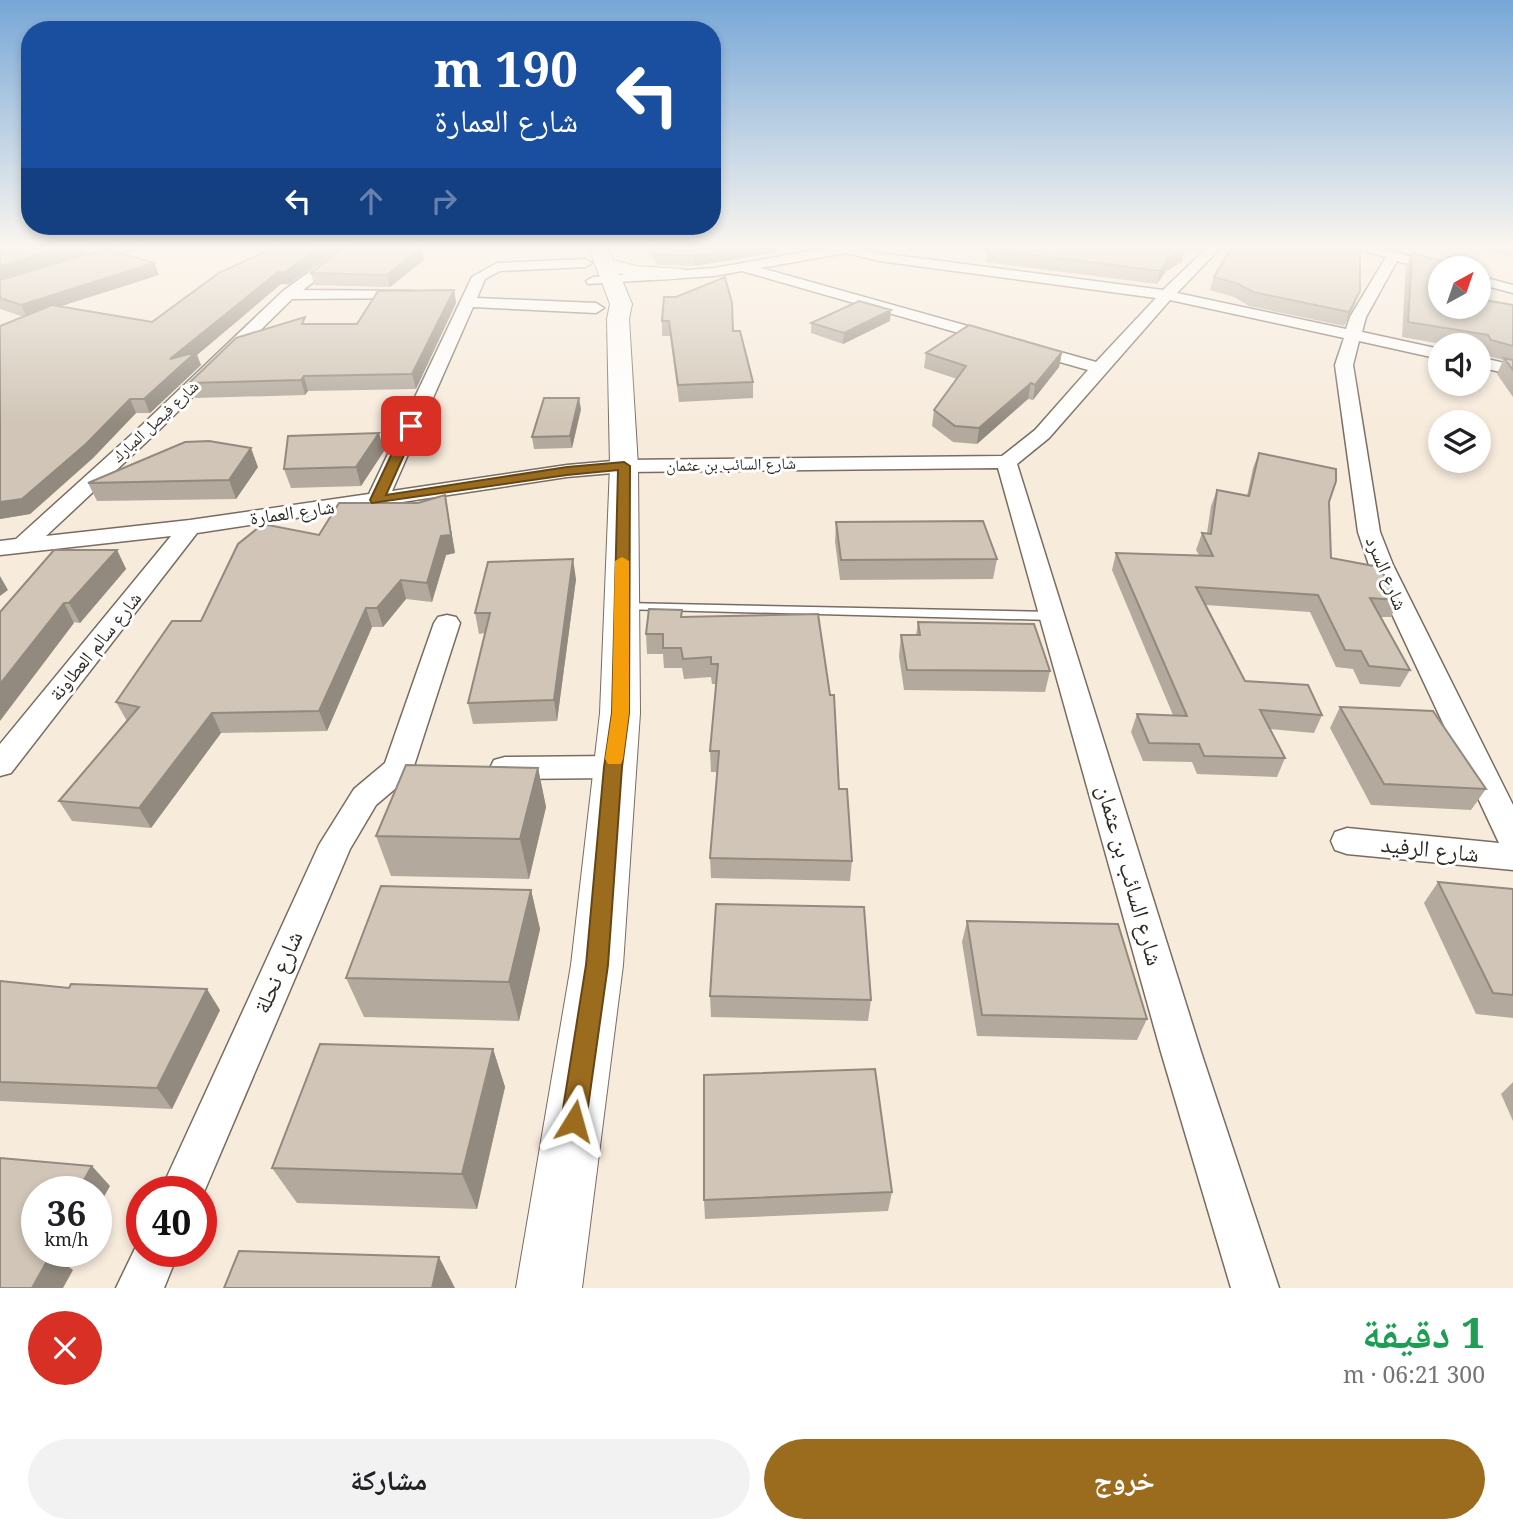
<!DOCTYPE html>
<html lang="ar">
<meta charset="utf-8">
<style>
:root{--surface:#fff;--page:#f2f2f2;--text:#202124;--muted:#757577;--accent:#9b6c1e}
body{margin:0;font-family:"Noto Serif","Noto Naskh Arabic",serif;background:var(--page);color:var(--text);direction:rtl;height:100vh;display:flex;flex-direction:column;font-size:26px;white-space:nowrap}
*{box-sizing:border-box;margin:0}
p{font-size:23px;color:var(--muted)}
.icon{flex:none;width:38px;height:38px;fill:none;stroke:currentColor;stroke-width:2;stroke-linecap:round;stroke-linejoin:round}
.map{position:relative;height:1288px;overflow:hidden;direction:ltr}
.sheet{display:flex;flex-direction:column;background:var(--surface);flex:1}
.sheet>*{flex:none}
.banner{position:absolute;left:21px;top:21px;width:700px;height:214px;border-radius:28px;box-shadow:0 4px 10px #0003;direction:rtl;background:#1a4fa0;color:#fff;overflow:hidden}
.needle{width:46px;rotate:40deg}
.fabs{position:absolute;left:1428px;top:256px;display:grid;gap:14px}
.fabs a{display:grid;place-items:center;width:63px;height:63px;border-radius:50%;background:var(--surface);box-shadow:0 4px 10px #0003;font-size:35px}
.speed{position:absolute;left:21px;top:1176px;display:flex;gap:14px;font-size:35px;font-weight:700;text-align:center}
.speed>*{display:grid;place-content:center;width:91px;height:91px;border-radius:50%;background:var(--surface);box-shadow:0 4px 10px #0003;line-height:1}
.speed small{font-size:18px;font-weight:400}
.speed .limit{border:10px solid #d22;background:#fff;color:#111}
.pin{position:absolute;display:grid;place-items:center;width:60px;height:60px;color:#fff;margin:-30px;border-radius:14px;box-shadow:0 4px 10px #0006}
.me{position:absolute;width:77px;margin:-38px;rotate:8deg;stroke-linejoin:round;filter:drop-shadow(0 0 5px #0008)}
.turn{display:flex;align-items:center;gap:24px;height:147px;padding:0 28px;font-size:32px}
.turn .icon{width:91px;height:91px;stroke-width:2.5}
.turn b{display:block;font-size:49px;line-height:60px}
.lanes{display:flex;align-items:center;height:66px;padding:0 28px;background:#0003;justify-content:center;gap:35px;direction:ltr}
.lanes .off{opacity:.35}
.round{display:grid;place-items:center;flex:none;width:74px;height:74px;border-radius:37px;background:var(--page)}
.summary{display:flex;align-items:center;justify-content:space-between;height:119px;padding:0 28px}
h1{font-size:42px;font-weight:800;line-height:52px;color:#1e9e55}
.cta{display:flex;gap:14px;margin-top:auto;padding:14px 28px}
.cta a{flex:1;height:80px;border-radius:42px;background:var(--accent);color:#fff;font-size:28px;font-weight:800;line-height:80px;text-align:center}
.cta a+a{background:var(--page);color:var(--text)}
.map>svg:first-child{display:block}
</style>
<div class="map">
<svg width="1513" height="1288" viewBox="0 0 1513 1288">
<rect width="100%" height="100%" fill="#f7ebdc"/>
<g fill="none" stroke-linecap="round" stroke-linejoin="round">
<g stroke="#786d60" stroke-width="3">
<path id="lane" d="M624,603l428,9 6,4 -6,4 -432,-11 -2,-2z"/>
</g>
<g stroke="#786d60" stroke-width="3">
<path id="street" d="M125,245h21l-66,21 -7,-4 2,-3z
M346,245h15l-58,45 108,1 5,1 2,3 -2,3 -124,1 -137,135 -109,102 144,-16 179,-26 103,-217 25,-14 88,-4 7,4 -7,4 -85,4 -15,8 -8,19 119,5 8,5 -8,5 -123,-6 -81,184 175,-26 57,-5 378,-4 33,-26 53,-60 -346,-99 -28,5 -126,8 -2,-3 7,-4 121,-9 113,-20 -2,-3h29l25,8 284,37 47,-45h13l-46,48 169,36 4,-12 36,-60 -33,-9 -1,-3h19l74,21 1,2h-6v5l-43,-12 -31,56 -4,15 78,17v10l-81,-18 -6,24 27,167 13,33 120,240v65l-166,-16 -12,-4 -4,-9 4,-9 12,-4 152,15 -130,-278 -11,-33 -23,-167 9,-27 -174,-38 -121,138 -32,26 184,588 78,236h-48l-70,-236 -163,-584 -374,4 -57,5 -370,56 -186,240 -11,3v-32l171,-208 -171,19v-14l16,-2 125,-113 142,-135zM846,253l33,8 277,37 -60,64 -335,-94z
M1479,276l34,9v8l-34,-9z
M1479,357l34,8v10l-34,-8z
M447,615l9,2 4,6 -47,146 -4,8 -33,28 -26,44 -149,350v-7h-41l159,-347 35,-56 31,-26 49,-140 4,-6z
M613,756l11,3 4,8 -4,8 -11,3 -108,1 -11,-3 -4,-8 4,-8 11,-3z
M142,1234v17h37l-15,37h-48z"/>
</g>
<g stroke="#786d60" stroke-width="2">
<path id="secondary" d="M588,245h18l7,15 23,6 47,3 3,4 -3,4c-20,5 -45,2 -64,-4l13,31 -3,15 9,147 2,247 -17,252 -41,323h-66l55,-323 29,-252 10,-247 -3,-147 3,-15z"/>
</g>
<use href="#lane" fill="#fff" fill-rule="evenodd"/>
<use href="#street" fill="#fff" fill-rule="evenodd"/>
<use href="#secondary" fill="#fff" fill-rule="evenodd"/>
</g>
<path fill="#b3a99d" d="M238,245h104l-53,39h-8l-84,71 4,10 -51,48h-14l-43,45 -63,56 -30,5v-193l24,-9 -24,-8v-29l154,-17 5,12 -99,31 92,16 122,-74z
M520,245h48v1l-48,1z
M644,245h133v7l-83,14 -36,-1z
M989,245h217l-8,7 -13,-3 -3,13 -16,9 -9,13 -172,-22z
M1478,245h35v12l-35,-11z
M421,248l3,12 -34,27 -76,-2 -3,-12z
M1412,253l28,53 73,-1v92l-16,-23 6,-14 -19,-5 -3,-4 -2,-1v-5h-32l-45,-8 4,-71z
M1214,277l146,14 -16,35 -95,-20 -15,-9 -24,-7z
M454,290l2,13 -40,86 -108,2 -3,4 -110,3 -6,-15 118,-59h50z
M664,297l69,34 20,51v16l-74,4 -9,-66h-8v-15z
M890,321l-47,23 -32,-11v-10z
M1062,352l-3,15 -26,33 -5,-1 -51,45 -24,-2 -21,-16 2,-16 23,-31 -33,-11 2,-15z
M581,409l-9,39 -38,1 -2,-12z
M384,451l-23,35 -70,2 -7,-19z
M1259,453l70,49 2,56 68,42 -8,17h-11l30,53 -10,17 -40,-3 -7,-15 -17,-2 -26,-55 -104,-7 39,76 77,34 -8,18 -44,-4 15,29 -8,19 -80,-3 -5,-12 -49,-1 -12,-29 6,-18 36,1 -61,-145 4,-17 83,2 -3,-5 6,-17h5l4,-27 6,-16 30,6 6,-28z
M258,467l-22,32 -139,2 -9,-18z
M445,495l10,58 -9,2 -14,47 -26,-3 -23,28h-11l-45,104 -106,2 -70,95 -79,-7 -13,-20 68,-80 -11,-19 85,-81 118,-86z
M836,522l161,37 -4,20 -153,1 -5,-38z
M117,550l9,19 -46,54 -80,-11z
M576,579l-19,142 -84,3 -5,-21 17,-70 -6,1 -4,-21z
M682,617l157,172 13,72 -2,20 -139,-3 -1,-20 7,-86h-6l-1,-21 6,-67h-4l-1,-7 -27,2 -2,-11h-18l-1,-14h-16l-1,-20z
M918,622l132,49 -5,21 -141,-2 -5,-34 2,-21h15z
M1340,707l146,82 -15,21 -100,-5 -41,-77z
M538,768l8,39 -17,72 -138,-3 -15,-40z
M1438,882l75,7v129l-37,-4 -52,-111z
M531,890l9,39 -21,92 -155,-4 -18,-39z
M967,921l180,98 -10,21 -160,-4 -15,-94z
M0,981l220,29 -48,99 -172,-8z
M710,996l161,4 -3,21 -157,-4z
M493,1049l12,38 -28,122 -180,-6 -25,-35z
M1513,1082v39l-12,-27z
M892,1192l-4,19 -183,8 -1,-19z"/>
<path fill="#928a7f" d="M74,245h8l4,9 -86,25v-13z
M323,245h19l-53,39h-8l-84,71 4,10 -51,48 -6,-14 26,-40 108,-87z
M766,245h11v7l-83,14v-10z
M1200,245h6l-8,7z
M421,248l3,12 -34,27 -3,-12z
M1185,249l-3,13 -16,9 -9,13 3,-13 9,-13z
M154,263l5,12 -132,42 -6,-12z
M454,290l2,13 -40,86 -4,-15z
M1360,291l-5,13 -11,22 5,-14z
M891,310l-1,11 -47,23 1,-11z
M1062,352l-3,15 -26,33 2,-15z
M304,376l4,15 -3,4 -4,-15z
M1031,383l-3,16 -51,45 2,-16z
M579,398l2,11 -9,39 -2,-12z
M130,399l6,14 -43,45 -63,56 -30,5v-17z
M379,433l5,18 -23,35 -5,-19z
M251,448l7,19 -22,32 -7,-19z
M445,495l10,58 -9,2 -14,47 -5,-19z
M117,550l9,19 -46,54 -11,-20z
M573,559l3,20 -19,142 -3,-21z
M0,576l8,14 -8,6z
M401,580l5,19 -23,28 -6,-19z
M64,603l10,20 -74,98v-37z
M366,608l6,19 -45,104 -8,-20z
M212,713l9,20 -70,95 -12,-20z
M538,768l8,39 -17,72 -9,-40z
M531,890l9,39 -21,92 -10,-39z
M207,989l13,21 -48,99 -15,-21z
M493,1049l12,38 -28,122 -15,-35z
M92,1166l18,20 -14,25v-19h-19z
M44,1251h30l-8,14 7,5 -10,18h-31z
M439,1257l16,31h-23z"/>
<path fill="#d0c5b6" stroke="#928a7f" stroke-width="2" d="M0,245h74l-74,21z
M281,245h42l-38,27h-7l-108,87 26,-7 -52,47h-14l-44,45 -64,55 -22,3v-176l52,-21 100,17 68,-50z
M347,245h66l8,3 -34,27 -76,-2z
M650,245h116l-72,11 -37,-1z
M989,245h174l22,4 -16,9 -9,13 -173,-22z
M1233,245h127v46l-11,21 -96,-20 -15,-8 -24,-7z
M105,249l49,14 -133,42 -21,-7v-18z
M1412,253l33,9 3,-5 16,3 -1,8h-23v38h39v-7l34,6v41l-22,-6 -3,-5 -80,-13z
M725,277l7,26 1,28h7l13,51 -75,3 -9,-64h-7l2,-24h12z
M454,290l-42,84 -108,2 -3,4 -112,3 47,-45 69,-21 -3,7h55l21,-33z
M859,301l32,9 -47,23 -33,-10z
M969,325l93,27 -27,33 -4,-2 -52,45 -24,-2 -21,-16 32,-44 -40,-13z
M1504,358l9,2v10z
M544,398h35l-9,38 -38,1z
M379,433l-23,34 -72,2 4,-33z
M209,441l42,7 -22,32 -141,3 97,-41z
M1259,453l77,16v12l-7,21 2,56 48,9 20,33 -29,-2 40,72 -41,-4 -8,-15 -16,-1 -27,-55 -122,-8 49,94 63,4 14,30 -62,-5 25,48 -81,-2 -5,-12 -50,-1 -12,-29 50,2 -71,-163 97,3 -11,-23 9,1 6,-44 32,6z
M445,495l6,40 -10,1 -14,47 -26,-3 -24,28h-11l-47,103 -107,2 -73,95 -80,-7 80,-94 -23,-5 56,-81h29l37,-77 25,-20 56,11 20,-32h79z
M983,521l14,38 -156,1 -5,-38z
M54,550h63l-48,53h-5l-64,81v-72z
M573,559l-19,141 -86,3 22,-90h-15l13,-51z
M649,609l33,1 -1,7 137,-3 12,81h4l5,94h8l5,72 -142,-3 9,-107h-9l8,-87h-7v-7l-28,2 -2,-11h-18v-14h-17z
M918,622l116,2 16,47 -143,-1 -6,-35h19z
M1340,707l93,4 53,78 -102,-5z
M406,765l132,3 -18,71 -144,-3z
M1438,882l75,7v106l-20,-2z
M381,886l150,4 -22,92 -163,-4z
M716,904l148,3 7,93 -161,-4z
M967,921l151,3 29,95 -165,-4z
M0,981l69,7 2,-4 136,5 -50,99 -157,-6z
M320,1044l173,5 -31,125 -190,-6z
M875,1069l17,123 -188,8v-125z
M0,1158l92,8 -15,26h-40v59l15,1 -20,36h-32z
M239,1251l200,6 -7,31h-208z"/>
<linearGradient id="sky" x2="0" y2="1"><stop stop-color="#77a7d7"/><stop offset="0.58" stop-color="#fbf6ef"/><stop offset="1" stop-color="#fbf6ef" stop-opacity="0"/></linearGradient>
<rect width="1513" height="425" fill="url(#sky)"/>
<path fill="#9b6c1e" stroke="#654614" stroke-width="2" d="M411,422l6,4 -31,69 181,-28 57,-5 6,4 -1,247 -7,54 -14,198 -22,156 -3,9 -9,4 -9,-4 -4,-9 25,-156 18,-198 8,-54 6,-243 -51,5 -195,28 -2,-3 35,-74z"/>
<path fill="#f59e0b" d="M622,557l7,4v152l-6,46 -2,5h-13l-3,-5 7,-46 3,-152z"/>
<g text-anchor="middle" stroke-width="6" stroke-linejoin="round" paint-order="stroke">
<g font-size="16" fill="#2e2a24" stroke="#fff">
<text transform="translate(155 421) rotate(-43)" y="6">شارع فيصل المبارك</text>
<text transform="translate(731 464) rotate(-1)" y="6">شارع السائب بن عثمان</text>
</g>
<g font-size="19" fill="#2e2a24" stroke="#fff">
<text transform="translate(292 512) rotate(-8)" y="7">شارع العمارة</text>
<text transform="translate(1387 573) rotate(67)" y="7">شارع السرد</text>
<text transform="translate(95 646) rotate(-51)" y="7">شارع سالم العطاونة</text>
</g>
<g font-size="23" fill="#2e2a24" stroke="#fff">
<text transform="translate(1430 849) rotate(6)" y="8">شارع الرفيد</text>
<text transform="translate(1130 875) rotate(74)" y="8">شارع السائب بن عثمان</text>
<text transform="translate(278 972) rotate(-66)" y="8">شارع نحلة</text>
</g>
</g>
</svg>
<div class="fabs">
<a><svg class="needle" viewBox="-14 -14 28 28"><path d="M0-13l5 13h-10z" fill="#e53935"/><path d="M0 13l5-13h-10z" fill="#757577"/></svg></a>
<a><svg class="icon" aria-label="sound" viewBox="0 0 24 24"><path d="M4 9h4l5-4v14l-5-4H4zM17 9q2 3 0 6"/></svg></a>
<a><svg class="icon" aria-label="layers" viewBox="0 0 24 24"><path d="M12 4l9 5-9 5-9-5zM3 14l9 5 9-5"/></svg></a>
</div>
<div class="speed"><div>36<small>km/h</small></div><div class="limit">40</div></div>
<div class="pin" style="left:411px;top:426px;background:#d93025"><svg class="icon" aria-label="arrive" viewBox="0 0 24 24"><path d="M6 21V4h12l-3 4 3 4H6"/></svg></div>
<svg class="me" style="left:574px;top:1121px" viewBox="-20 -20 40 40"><path d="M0-17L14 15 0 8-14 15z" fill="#9b6c1e" stroke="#fff" stroke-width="4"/></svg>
<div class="banner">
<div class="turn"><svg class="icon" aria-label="left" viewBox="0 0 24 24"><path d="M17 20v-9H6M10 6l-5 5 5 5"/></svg><div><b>190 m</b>شارع العمارة</div></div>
<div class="lanes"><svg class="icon" aria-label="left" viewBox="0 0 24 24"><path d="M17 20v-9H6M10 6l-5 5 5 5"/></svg><svg class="icon off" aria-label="ahead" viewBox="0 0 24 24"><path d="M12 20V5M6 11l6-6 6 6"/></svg><svg class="icon off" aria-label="right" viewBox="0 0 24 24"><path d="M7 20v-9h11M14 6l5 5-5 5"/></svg></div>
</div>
</div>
<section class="sheet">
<div class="summary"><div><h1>1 دقيقة</h1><p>300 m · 06:21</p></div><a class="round" style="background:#d93025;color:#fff"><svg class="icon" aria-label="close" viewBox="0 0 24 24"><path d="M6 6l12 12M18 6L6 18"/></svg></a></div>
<div class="cta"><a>خروج</a><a>مشاركة</a></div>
</section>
